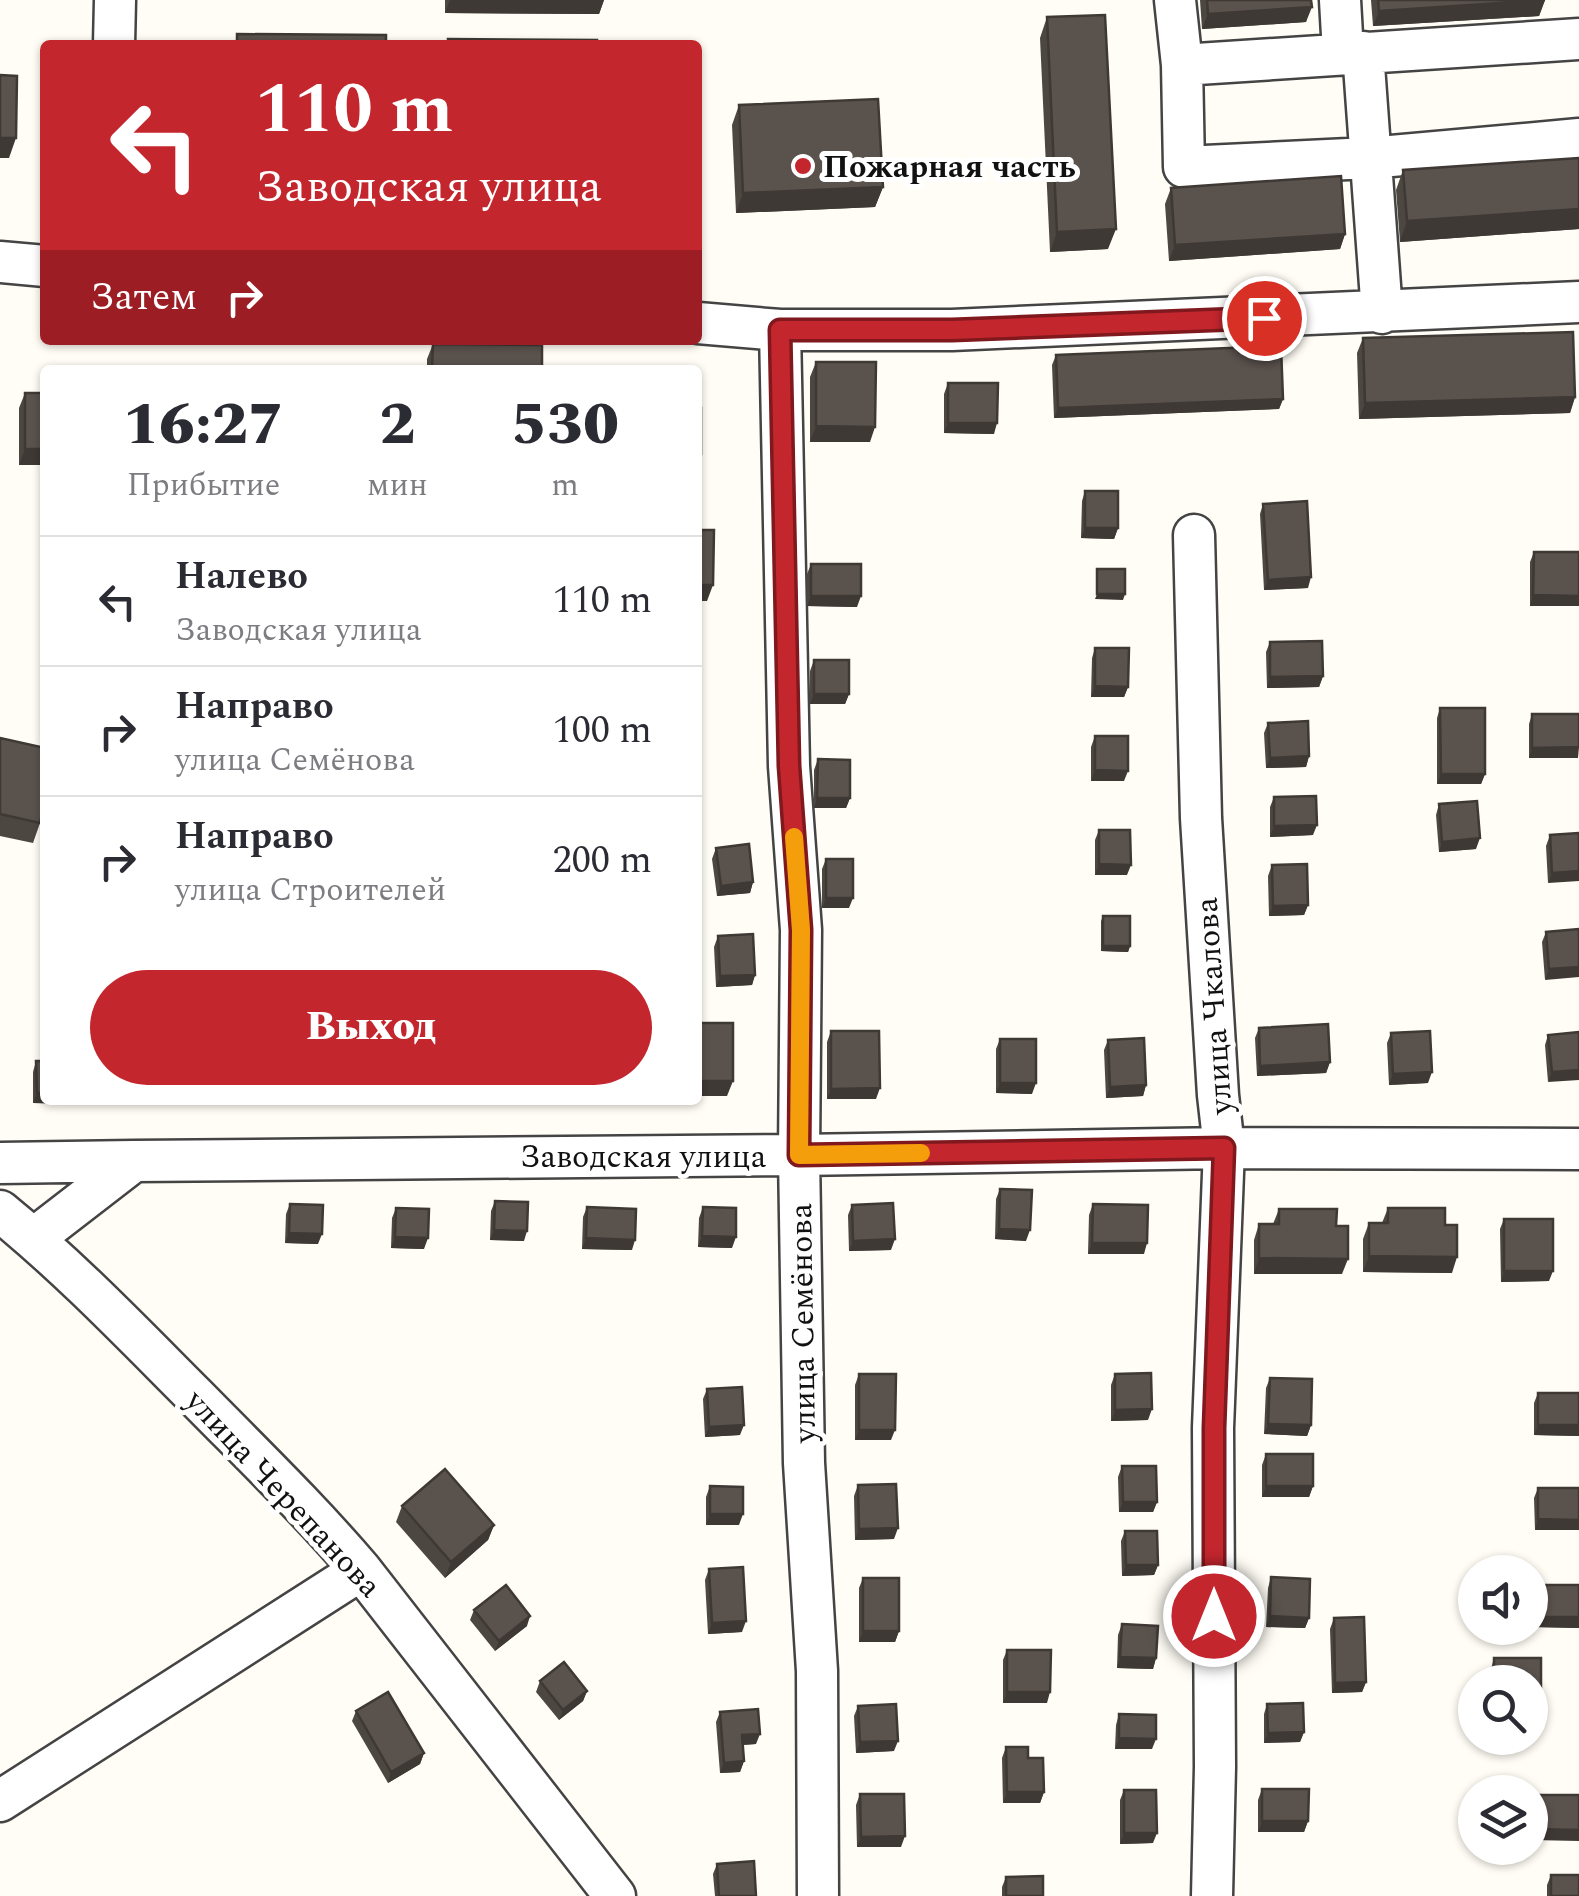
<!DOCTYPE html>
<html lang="ru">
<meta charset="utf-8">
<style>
:root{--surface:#fff;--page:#f7f7f7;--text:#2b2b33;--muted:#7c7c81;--line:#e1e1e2;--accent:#c4262e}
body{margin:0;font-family:Spectral,serif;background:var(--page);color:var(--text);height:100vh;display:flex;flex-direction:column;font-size:38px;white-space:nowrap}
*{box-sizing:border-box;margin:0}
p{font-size:32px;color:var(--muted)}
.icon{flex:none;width:55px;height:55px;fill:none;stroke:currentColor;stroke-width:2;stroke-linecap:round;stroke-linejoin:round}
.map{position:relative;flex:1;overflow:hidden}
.details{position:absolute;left:40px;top:365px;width:662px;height:740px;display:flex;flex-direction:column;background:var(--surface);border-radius:10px;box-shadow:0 2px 8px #0004}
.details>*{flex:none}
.guide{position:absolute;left:40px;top:40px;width:662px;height:305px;border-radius:10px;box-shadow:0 2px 8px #0004;background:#c4262e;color:#fff;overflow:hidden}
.tools{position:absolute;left:1458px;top:1555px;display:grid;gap:20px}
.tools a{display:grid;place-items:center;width:90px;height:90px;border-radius:50%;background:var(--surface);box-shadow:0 2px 8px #0004;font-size:50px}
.pin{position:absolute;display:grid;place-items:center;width:85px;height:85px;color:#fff;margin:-42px;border:5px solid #fff;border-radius:50%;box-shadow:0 2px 10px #0007}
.me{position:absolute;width:110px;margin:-55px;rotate:0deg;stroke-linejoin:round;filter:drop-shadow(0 0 8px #0008)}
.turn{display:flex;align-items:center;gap:35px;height:210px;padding:0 50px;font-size:45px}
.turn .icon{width:130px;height:130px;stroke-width:2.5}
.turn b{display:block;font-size:70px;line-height:85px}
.then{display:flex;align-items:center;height:95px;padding:0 50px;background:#0003;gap:20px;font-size:38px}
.eta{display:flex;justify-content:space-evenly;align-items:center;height:170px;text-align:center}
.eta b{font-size:60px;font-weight:800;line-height:70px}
.primary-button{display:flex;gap:20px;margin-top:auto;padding:20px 50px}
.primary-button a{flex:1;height:115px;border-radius:60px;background:var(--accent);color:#fff;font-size:40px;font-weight:800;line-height:115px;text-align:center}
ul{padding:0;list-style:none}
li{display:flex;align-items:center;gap:30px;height:130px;padding:0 50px;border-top:2px solid var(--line)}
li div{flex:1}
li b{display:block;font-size:38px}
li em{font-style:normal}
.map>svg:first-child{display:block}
</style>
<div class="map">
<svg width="1579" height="1896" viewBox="0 0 1579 1896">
<rect width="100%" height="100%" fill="#fffdf5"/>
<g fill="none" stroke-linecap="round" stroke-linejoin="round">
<g stroke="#444" stroke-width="45">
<path id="minor" d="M1175,0l7,65 2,102 185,-9 210,-19
M1340,0l3,53
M114,45l1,-45
M1363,52l19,261
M1182,65l397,-26
M0,262l45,4
M698,323l82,7h172l627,-28
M780,330l9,436 12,164 -2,225 5,308 13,208 1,225
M1194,535l7,283 17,277 6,53 -11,280 2,339 -3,129
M0,1163l134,-2
M0,1211c70,57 132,122 196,186 56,57 113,112 165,173l254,326
M33,1239l101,-78 665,-6 425,-7 355,1
M0,1801l361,-231"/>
</g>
<use href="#minor" stroke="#fff" stroke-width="40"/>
</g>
<path fill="#4d4742" d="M445,0h159l-5,14 -154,-1z
M1200,0h111l-5,22 -104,7z
M1371,0h174l-6,16 -166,10z
M1047,17l61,232 -58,3 -10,-214z
M739,105l144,82 -8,20 -139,6 -4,-88z
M1579,158v71l-179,13 -4,-52 7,-20z
M1171,188l174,46 -5,15 -171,12 -4,-57z
M1363,338l212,59 -5,16 -211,6 -2,-66z
M433,344l109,26h-115v-11z
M1056,355l227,44 -4,10 -225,9 -2,-53z
M816,362l54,80h-60v-65z
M948,383l46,51 -50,-1v-39z
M25,393h20v72h-26v-57z
M1085,491l33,37 -4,11 -33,-1 1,-37z
M1263,504l45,84 -44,2 -4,-76z
M1534,552l45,54h-49v-44z
M811,564l46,43 -50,-1v-32z
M1270,642l53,34 -4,11 -52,1 -1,-36z
M1095,648l33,39 -4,10h-33l1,-39z
M814,660l35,34 -4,10h-35v-33z
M1440,708l45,66 -4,10h-44v-66z
M1532,714l46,44h-49v-34z
M1268,723l41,33 -3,11 -40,1 -2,-35z
M1095,736l29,45h-33v-34z
M0,738l40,85 -7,20 -33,-7z
M818,759l32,39 -4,10h-32v-38z
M1274,797l39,38 -43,2v-30z
M1439,804l37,45 -37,3 -3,-37z
M1099,830l28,45h-32v-35z
M1579,833l-31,50 -2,-37 4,-11z
M716,848l37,34 -3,11 -33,3 -5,-37z
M826,859l23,49h-27v-39z
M1272,865l36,40 -4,10 -35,1 -1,-40z
M1103,916l27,30 -2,6 -27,-1v-30z
M1579,929l-34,51 -3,-38 4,-10z
M718,936l37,39 -3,10 -36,2 -2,-40z
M1259,1028l71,34 -4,11 -69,3 -2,-38z
M831,1031l45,68h-49v-57z
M1579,1032l-31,50 -3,-37 3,-10z
M1391,1033l37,50 -39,2 -2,-42z
M1000,1039l32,55 -36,-1v-44z
M1108,1040l38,45 -3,11 -37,2 -2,-48z
M36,1061l43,43 -46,-1v-31z
M1000,1189l26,52 -31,-2 1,-40z
M495,1201l29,40 -34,-1 1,-29z
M290,1204l28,40 -33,-1 1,-29z
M1093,1204l51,50h-56l1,-39z
M852,1205l39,45 -42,1 -1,-36z
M587,1207l45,43 -50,-1 1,-32z
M703,1207l29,41 -34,-1 1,-29z
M396,1208l28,41 -33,-1 1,-30z
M1388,1208l57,17 7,48 -89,-1v-33l6,-16h13z
M1279,1209l57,17 6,48h-88v-34l5,-16h14z
M1504,1219l45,62 -48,1 -1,-53z
M859,1374l32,66h-36v-55z
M1115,1374l33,46 -37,1v-36z
M1270,1378l41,47 -4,11 -43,-2 2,-46z
M707,1389l33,46 -35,2 -2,-38z
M1538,1393h41v43l-45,-1v-32z
M1266,1454l47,32 -4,11h-47v-32z
M1122,1466l35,36 -4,10h-34l-1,-35z
M858,1485l36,54 -39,1 -1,-44z
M710,1486l29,39h-33v-28z
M1538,1488h41l-44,42 -1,-32z
M402,1506l92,19 -6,15 -43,38 -49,-56z
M1125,1531l33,34 -4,10 -32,1 -1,-35z
M709,1569l33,63 -34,2 -3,-54z
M1271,1577l38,41 -4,10 -39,-1 2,-39z
M863,1578l36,53 -4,11h-36v-54z
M1537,1585h42v43l-46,-1v-32z
M474,1610l53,16 -32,25 -25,-31z
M1334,1618l32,64 -4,10 -30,1 -2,-64z
M1122,1624l34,34 -3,11 -36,-1 1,-33z
M1007,1650l40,53h-44v-43z
M1494,1658h47v32l-4,11h-7v-19h-40l1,-13z
M540,1681l47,10 -4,10 -24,19 -23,-28z
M1267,1704l37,28 -4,10 -36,1v-29z
M858,1706l36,45 -38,2 -2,-37z
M356,1711l68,42 -4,11 -32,19 -36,-62z
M720,1712l36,32 -13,1 1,16 -4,11 -20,1 -4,-51z
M1119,1714l33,35h-37l1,-24z
M1006,1747l22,11 16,34 -4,11h-37l-1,-45z
M1262,1789l46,32 -4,11h-46v-32z
M1124,1790l29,53 -33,1v-44z
M860,1794l41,53h-44l-1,-42z
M1536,1795h43l-47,45v-35z
M717,1864l39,32h-41l-2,-22z
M1551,1875l28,21h-32v-11z
M1006,1877l37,19h-41v-9z"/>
<path fill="#3f3936" d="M450,0h154l-5,14 -154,-1z
M1545,0l-6,16 -166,10 6,-15z
M1312,7l-6,15 -104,7 6,-15z
M0,138h16l-7,20h-9z
M883,187l-8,20 -139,6 7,-20z
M1579,209v20l-179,13 7,-21z
M1116,229l-8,20 -58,3 7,-20z
M1345,234l-5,15 -171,12 6,-16z
M1575,397l-5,16 -211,6 6,-16z
M1283,399l-4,10 -225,9 4,-10z
M948,423h49l-3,11 -50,-1z
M816,426l59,1 -5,15h-60z
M25,449h20v16h-26z
M1085,528h33l-4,11 -33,-1z
M1311,577l-3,11 -44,2 4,-10z
M698,585h15l-6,16h-9z
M1097,594h28l-2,6 -28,-1z
M1533,595l46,1v10h-49z
M811,596h50l-4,11 -50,-1z
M1323,676l-4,11 -52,1 3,-11z
M1095,686l33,1 -4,10h-33z
M814,694h35l-4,10h-35z
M1579,747l-1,11h-49l3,-10z
M1309,756l-3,11 -40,1 4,-10z
M1095,770l33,1 -4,10h-33z
M1441,774h44l-4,10h-44z
M817,798h33l-4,10h-32z
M1317,825l-4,10 -43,2 4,-11z
M1480,838l-4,11 -37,3 3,-10z
M1099,864l32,1 -4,10h-32z
M1579,871v10l-31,2 4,-10z
M753,882l-3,11 -33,3 4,-10z
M826,898h27l-4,10h-27z
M1308,905l-4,10 -35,1 4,-10z
M1103,946h27l-2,6 -27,-1z
M1579,967v10l-34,3 4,-11z
M755,975l-3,10 -36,2 4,-11z
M1330,1062l-4,11 -69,3 3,-10z
M1579,1070v10l-31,2 4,-10z
M1432,1072l-4,11 -39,2 4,-11z
M698,1081h35l-6,15h-29z
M1000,1083h36l-4,11 -36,-1z
M1146,1085l-3,11 -37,2 4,-11z
M880,1088l-4,11h-49l4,-10z
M37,1093h8v7h36l-2,4 -46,-1z
M999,1229l31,1 -4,11 -31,-2z
M494,1230l33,1 -3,10 -34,-1z
M289,1233l33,1 -4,10 -33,-1z
M702,1236l34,1 -4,11 -34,-1z
M395,1237l33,1 -4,11 -33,-1z
M586,1238l49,2 -3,10 -50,-1z
M895,1239l-4,11 -42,1 4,-10z
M1092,1243h55l-3,11h-56z
M1369,1256l88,1 -5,16 -89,-1z
M1259,1258l89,1 -6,15h-88z
M1504,1271h49l-4,10 -48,1z
M1152,1409l-4,11 -37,1 4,-11z
M1268,1424l43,1 -4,11 -43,-2z
M744,1425l-4,10 -35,2 4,-10z
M1538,1425h41v11l-45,-1z
M859,1430h36l-4,10h-36z
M1266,1486h47l-4,11h-47z
M1123,1502h34l-4,10h-34z
M710,1514h33l-4,11h-33z
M1538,1519l41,1v10h-44z
M494,1525l-6,15 -43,38 6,-16z
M898,1528l-4,11 -39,1 4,-11z
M1126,1565h32l-4,10 -32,1z
M530,1616l-3,10 -32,25 4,-10z
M1270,1616l39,2 -4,10 -39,-1z
M1536,1617h43v11l-46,-1z
M746,1621l-4,11 -34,2 4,-11z
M863,1631h36l-4,11h-36z
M1120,1657l36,1 -3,11 -36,-1z
M1366,1682l-4,10 -30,1 3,-10z
M1530,1690h11l-4,11h-7z
M587,1691l-4,10 -24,19 4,-10z
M1007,1692h43l-3,11h-44z
M1304,1732l-4,10 -36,1 4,-10z
M760,1734l-4,10 -17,1 3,-10z
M1119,1738l37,1 -4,10h-37z
M898,1741l-4,10 -38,2 4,-11z
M424,1753l-4,11 -32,19 3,-11z
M744,1761l-4,11 -20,1 4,-10z
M1007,1792h37l-4,11h-37z
M1262,1821h46l-4,11h-46z
M1536,1829l43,1v11l-47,-1z
M1124,1833h33l-4,10 -33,1z
M905,1836l-4,11h-44l4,-10z"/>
<path fill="#5a524d" stroke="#3f3936" stroke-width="2.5" d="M1207,0h104l1,7 -104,7z
M1378,0h167l-166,11z
M1105,15l11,214 -59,3 -10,-215z
M237,34l149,1v10h-149z
M448,39l149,1v5h-149z
M0,75l17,1 -1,62h-16z
M878,99l5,88 -140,6 -4,-88z
M1579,158v51l-172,12 -4,-51z
M1341,176l4,58 -170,11 -4,-57z
M1573,332l2,65 -210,6 -2,-65z
M433,344l109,1v25h-110z
M1281,346l2,53 -225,9 -2,-53z
M816,362h60l-1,65 -59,-1z
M948,383h50l-1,40h-49z
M25,393h20v56h-20z
M698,408h3v46h-3z
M1085,491h33v37h-33z
M1307,501l4,76 -43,3 -5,-76z
M698,530h16l-1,55h-15z
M1534,552h45v44l-46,-1z
M811,564h50v32h-50z
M1097,569h28v25h-28z
M1322,641l1,35 -53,1v-35z
M1095,648h34l-1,39 -33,-1z
M814,660h35v34h-35z
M1440,708h45v66h-44z
M1532,714h47v33l-47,1z
M1308,721l1,35 -39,2 -2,-35z
M1095,736h33v35l-33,-1z
M0,738l45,10v53l-5,22 -40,-9z
M818,759l32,1v38h-33z
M1316,796l1,29 -43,1v-29z
M1477,801l3,37 -38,4 -3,-38z
M1099,830h31l1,35 -32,-1z
M1579,833v38l-27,2 -2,-38z
M749,844l4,38 -32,4 -5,-38z
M826,859h27v39h-27z
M1307,864l1,41 -35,1 -1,-41z
M1103,916h27v30h-27z
M1579,929v38l-30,2 -3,-37z
M753,934l2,41 -35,1 -2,-40z
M698,1023h35v58h-35z
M1328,1024l2,38 -70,4 -1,-38z
M831,1031h48l1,57 -49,1z
M1430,1031l2,41 -39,2 -2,-41z
M1579,1032v38l-27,2 -4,-37z
M1144,1038l2,47 -36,2 -2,-47z
M1000,1039h36v44h-36z
M36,1061h9v32h-8z
M1000,1189l32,1 -2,40 -31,-1z
M495,1201l33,1 -1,29 -33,-1z
M893,1203l2,36 -42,2 -1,-36z
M290,1204l33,1 -1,29 -33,-1z
M1093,1204l55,1 -1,38h-55z
M587,1207l49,2 -1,31 -49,-2z
M703,1207l33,1v29l-34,-1z
M396,1208l33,1 -1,29 -33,-1z
M1388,1208h57v17h12v32l-88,-1v-33h19z
M1279,1209h58l-1,17h12v33l-89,-1v-34h20z
M1504,1219h49v52h-49z
M1151,1373l1,36 -37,1v-36z
M859,1374h37l-1,56h-36z
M1270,1378l42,1 -1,46 -43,-1z
M742,1387l2,38 -35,2 -2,-38z
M1538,1393h41v32h-41z
M1266,1454h47v32h-47z
M1122,1466h34l1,36h-34z
M445,1469l49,56 -43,37 -49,-56z
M896,1484l2,44 -39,1 -1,-44z
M710,1486l33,1v27h-33z
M1538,1488h41v32l-41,-1z
M1125,1531h32l1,34h-32z
M743,1567l3,54 -34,2 -3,-54z
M1271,1577l39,2 -1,39 -39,-2z
M863,1578h36v53h-36z
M506,1585l24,31 -31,25 -25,-31z
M1537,1585h42v32h-43z
M1364,1617l2,65 -31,1 -1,-65z
M1122,1624l36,2 -2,32 -36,-1z
M1007,1650h44l-1,42h-43z
M1494,1658h47v32h-11v-8h-36z
M564,1662l23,29 -24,19 -23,-29z
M388,1692l36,61 -33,19 -35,-61z
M1303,1703l1,29 -36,1 -1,-29z
M896,1704l2,37 -38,1 -2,-36z
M758,1709l2,25 -18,1 2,26 -20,2 -4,-51z
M1119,1714l37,1v24l-37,-1z
M1006,1747h22v11h15l1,34h-37z
M1262,1789h47l-1,32h-46z
M1124,1790h32l1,43h-33z
M860,1794h44l1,42 -44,1z
M1536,1795h43v35l-43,-1z
M754,1861l2,35h-37l-2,-32z
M1551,1875h28v21h-28z
M1043,1876v20h-37v-19z"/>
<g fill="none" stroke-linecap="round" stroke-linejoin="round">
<g stroke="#7f191e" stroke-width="25">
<path id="route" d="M1214,1616v-188l10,-280 -425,7 2,-225 -12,-164 -9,-436h172l312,-12"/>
</g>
<use href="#route" stroke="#c4262e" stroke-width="18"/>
<path stroke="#f59e0b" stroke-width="18" d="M794,837l7,93 -2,225 122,-2"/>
</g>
<circle fill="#c4262e" stroke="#fff" stroke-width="4" cx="803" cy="166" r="10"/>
<g text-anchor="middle" stroke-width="10" stroke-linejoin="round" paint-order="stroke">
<g font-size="32" font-weight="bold" fill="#111" stroke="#fff" text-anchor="start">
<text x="823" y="177">Пожарная часть</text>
</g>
<g font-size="32" fill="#111" stroke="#fff">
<text transform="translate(1213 1006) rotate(-94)" y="11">улица Чкалова</text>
<text x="643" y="1167">Заводская улица</text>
<text transform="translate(802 1323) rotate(-91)" y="11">улица Семёнова</text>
<text transform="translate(284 1493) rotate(47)" y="11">улица Черепанова</text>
</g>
</g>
</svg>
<div class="tools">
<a><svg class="icon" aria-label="sound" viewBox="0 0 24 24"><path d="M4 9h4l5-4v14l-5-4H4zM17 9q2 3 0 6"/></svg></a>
<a><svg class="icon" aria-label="search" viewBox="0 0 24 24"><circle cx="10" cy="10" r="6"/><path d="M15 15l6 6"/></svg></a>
<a><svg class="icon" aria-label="layers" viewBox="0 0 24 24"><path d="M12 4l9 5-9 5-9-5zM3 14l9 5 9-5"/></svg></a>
</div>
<div class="pin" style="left:1264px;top:318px;background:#d93025"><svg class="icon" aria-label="arrive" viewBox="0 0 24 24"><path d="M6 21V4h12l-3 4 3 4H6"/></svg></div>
<svg class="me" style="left:1214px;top:1616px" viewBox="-20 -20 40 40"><circle r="17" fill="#c4262e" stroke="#fff" stroke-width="3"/><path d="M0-11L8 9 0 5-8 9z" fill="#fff"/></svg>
<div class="guide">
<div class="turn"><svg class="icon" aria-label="left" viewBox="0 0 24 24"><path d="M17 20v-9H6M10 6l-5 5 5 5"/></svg><div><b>110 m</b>Заводская улица</div></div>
<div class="then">Затем<svg class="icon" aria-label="right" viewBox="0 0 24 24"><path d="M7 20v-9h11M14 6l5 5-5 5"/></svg></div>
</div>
<section class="details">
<div class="eta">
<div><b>16:27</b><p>Прибытие</p></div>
<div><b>2</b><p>мин</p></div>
<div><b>530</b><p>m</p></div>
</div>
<ul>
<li><svg class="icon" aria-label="left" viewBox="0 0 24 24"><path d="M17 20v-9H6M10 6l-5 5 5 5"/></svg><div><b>Налево</b><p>Заводская улица</p></div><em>110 m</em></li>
<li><svg class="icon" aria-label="right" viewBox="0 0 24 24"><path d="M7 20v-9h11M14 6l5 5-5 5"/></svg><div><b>Направо</b><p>улица Семёнова</p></div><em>100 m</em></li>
<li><svg class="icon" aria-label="right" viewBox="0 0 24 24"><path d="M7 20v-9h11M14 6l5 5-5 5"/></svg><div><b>Направо</b><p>улица Строителей</p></div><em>200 m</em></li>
</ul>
<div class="primary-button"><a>Выход</a></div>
</section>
</div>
